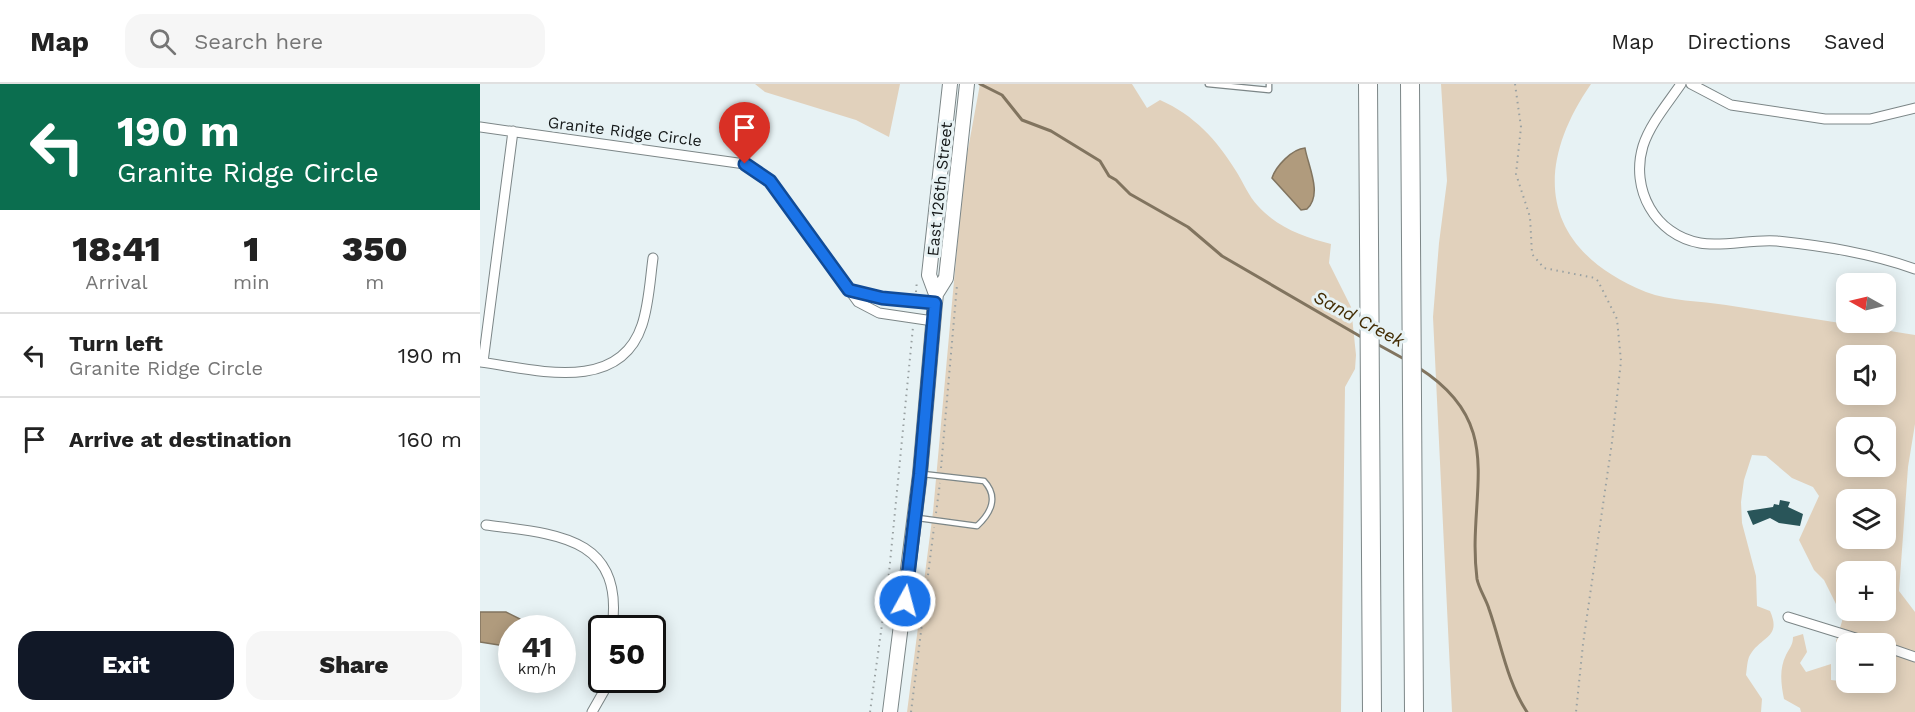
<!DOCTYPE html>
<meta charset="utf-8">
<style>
:root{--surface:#fff;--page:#f6f6f6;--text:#222;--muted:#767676;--line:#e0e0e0;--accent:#111827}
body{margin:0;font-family:"Work Sans",sans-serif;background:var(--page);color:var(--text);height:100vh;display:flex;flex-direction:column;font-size:22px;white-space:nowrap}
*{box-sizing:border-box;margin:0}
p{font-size:20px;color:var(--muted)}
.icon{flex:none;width:33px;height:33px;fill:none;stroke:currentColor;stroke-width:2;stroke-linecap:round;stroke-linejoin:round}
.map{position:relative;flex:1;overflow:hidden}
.sheet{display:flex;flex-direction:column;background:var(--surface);width:480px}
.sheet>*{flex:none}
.top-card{background:#0b6e4f;color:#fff;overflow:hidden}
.needle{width:39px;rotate:278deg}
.tools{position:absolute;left:1356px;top:189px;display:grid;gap:12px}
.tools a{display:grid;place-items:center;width:60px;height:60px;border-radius:12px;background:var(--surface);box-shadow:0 3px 15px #0003;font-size:30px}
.speed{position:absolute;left:18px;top:531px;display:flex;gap:12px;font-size:30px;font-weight:700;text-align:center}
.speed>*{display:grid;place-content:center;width:78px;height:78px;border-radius:50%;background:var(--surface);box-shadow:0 3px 15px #0003;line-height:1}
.speed small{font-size:15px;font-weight:400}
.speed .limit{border:3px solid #111;border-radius:9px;background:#fff;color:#111}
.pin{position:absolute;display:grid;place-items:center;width:51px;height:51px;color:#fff;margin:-62px -26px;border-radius:50% 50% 50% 0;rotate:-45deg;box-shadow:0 0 6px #0007}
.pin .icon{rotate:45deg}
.me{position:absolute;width:66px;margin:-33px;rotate:7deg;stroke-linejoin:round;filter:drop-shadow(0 0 4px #0008)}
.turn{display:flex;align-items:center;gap:21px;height:126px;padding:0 18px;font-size:27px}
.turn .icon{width:78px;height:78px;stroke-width:2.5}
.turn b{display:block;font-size:42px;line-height:51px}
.eta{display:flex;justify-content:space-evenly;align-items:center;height:102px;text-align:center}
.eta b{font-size:36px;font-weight:800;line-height:42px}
.action{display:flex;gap:12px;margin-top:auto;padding:12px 18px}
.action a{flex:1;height:69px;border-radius:18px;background:var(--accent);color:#fff;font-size:24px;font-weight:800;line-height:69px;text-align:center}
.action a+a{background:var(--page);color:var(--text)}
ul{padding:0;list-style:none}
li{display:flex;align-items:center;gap:18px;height:84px;padding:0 18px;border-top:2px solid var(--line)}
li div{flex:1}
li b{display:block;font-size:22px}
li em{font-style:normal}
header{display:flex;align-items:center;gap:36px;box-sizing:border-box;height:84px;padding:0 30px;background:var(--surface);border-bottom:2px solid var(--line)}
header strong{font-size:28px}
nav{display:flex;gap:33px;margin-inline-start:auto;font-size:21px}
.search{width:420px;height:54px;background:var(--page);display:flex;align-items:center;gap:15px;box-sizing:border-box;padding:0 21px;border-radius:18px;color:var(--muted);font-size:22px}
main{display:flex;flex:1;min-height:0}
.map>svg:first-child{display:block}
</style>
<header>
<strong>Map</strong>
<div class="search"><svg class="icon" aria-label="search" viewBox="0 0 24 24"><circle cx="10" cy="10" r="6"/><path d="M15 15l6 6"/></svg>Search here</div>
<nav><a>Map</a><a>Directions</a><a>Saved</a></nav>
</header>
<main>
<section class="sheet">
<div class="top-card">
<div class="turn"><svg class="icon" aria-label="left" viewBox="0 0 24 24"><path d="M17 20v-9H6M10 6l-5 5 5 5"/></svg><div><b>190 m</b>Granite Ridge Circle</div></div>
</div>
<div class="eta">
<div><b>18:41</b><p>Arrival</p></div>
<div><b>1</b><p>min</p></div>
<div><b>350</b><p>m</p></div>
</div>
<ul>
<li><svg class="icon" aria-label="left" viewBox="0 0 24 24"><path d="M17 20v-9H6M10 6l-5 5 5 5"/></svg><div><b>Turn left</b><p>Granite Ridge Circle</p></div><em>190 m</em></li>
<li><svg class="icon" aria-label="arrive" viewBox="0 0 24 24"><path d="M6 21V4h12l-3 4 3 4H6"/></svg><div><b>Arrive at destination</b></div><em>160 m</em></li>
</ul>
<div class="action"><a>Exit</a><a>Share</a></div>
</section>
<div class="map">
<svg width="1435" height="628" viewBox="0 0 1435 628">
<rect width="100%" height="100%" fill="#e7f2f4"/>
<path fill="#e1d1bc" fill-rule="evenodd" d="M275,0h145l-11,53 -33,-17 -91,-28z
M500,0h152l15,24 13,-8c34,15 57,40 76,71 7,11 13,26 22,35 20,22 46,31 73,38l-2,19 22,44 5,48 -1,14 -10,18 -4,325h-434l26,-200 31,-341z
M961,0h150c-60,87 -48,166 55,208 23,9 55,9 80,13 63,10 126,20 189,30v89l-7,43 -9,124 16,21v100h-114l-1,-4 -16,-9c-3,-15 -5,-30 2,-44 4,-8 7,-10 7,-18l10,-3 4,18 -7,11 6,9 25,-8v16l9,1 6,-4v5h40v-38h-40v28l-10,-31 7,-23 -19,-38 -10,-10 -15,-30 20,-44 -6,-9 -21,-9 -26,-22 -14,-1 -8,25 -3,22 1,21 14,53 1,30 13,5c12,27 -9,25 -20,44 -3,5 -3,14 -4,20l16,24 -1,13h-309l-19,-395 6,-74 8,-62zM1366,272h40v38h-40zM1366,344h40v38h-40zM1366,416h40v38h-40zM1366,488h40v38h-40z"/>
<path fill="#b09b7d" stroke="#81745f" stroke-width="1.5" d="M825,64c3,18 18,46 2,61l-6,1 -29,-32c4,-12 20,-29 33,-30z
M0,528h26l14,7 1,9h-9l-1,15 -6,3 -25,-4z"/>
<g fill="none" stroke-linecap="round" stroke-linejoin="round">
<path stroke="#81745f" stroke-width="3" d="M500,0l22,11 20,25 29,11 49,30 9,15 7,4 14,14 58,33 34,29 141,82
M897,260l29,16
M939,284c91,58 47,125 58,211 2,10 9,20 12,30 12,34 18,73 38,103"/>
</g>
<path fill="#295559" d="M1300,416l10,2 -2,5 15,7 -3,12 -21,-3 -9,-5 -17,7 -6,-14 26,-4 1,-3 5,1z"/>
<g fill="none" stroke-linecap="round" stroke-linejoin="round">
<g stroke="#7c8687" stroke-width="7">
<path id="service" d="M728,0l61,6v-6
M438,434l59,8c14,-13 22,-29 7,-45l-61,-7"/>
</g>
<g stroke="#7c8687" stroke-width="11">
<path id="minor" d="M1201,0c-13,19 -31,40 -38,62 -13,43 12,89 57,97 23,4 52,-4 77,-2 47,5 93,12 138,28
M1211,0l40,21 94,14h45l45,-11
M0,43l265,37 25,17 88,121 21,11 54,8
M369,206l33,8 53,5
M0,278c53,7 139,33 162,-37 7,-21 8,-45 11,-67
M3,278l30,-231
M6,441c69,9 139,11 126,103
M1308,533l87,27
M1406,563l29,10
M112,628l12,-21 1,-11"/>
</g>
<g stroke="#7c8687" stroke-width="16">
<path id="secondary" d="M456,210l-7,-19 21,-191
M410,628l30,-238 15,-171 1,-9 10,-16 21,-194"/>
</g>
<g stroke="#7c8687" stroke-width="20">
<path id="motorway" d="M888,0l4,628
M930,0l4,628"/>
</g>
<path stroke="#99a1a2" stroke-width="2" stroke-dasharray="1.5 4.5" stroke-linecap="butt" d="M1035,0l6,43 -5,47 14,43 2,37 12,14 51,10 3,3 19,38 4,42 -9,81 -29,202 -7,68
M436,208l1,-12
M461,384l16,-183
M456,429l4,-30
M390,628l19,-139 24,-246
M431,628l23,-185"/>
<use href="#service" stroke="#fff" stroke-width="4.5"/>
<use href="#minor" stroke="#fff" stroke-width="9"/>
<use href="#secondary" stroke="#fff" stroke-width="14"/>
<use href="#motorway" stroke="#fff" stroke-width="18"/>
</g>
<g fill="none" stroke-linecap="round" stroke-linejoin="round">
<g stroke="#114b97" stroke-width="15">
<path id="route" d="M265,80l25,17 79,109 33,8 53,5 -15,171 -15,127"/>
</g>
<use href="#route" stroke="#1a73e8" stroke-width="10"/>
</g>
<g text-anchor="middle" stroke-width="6" stroke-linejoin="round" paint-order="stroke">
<g font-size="16" fill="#141818" stroke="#e7f2f4">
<text transform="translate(145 47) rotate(7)" y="6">Granite Ridge Circle</text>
<text transform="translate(459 105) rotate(-84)" y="6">East 126th Street</text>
</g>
<g font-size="18" font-style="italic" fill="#432c03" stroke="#e7f2f4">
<text transform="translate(879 235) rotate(28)" y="6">Sand Creek</text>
</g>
</g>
</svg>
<div class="tools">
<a><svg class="needle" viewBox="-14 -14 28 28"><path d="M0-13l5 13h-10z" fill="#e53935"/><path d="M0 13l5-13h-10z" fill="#767676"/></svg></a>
<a><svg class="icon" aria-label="sound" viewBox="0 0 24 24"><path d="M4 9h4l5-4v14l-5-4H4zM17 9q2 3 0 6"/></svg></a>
<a><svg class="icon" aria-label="search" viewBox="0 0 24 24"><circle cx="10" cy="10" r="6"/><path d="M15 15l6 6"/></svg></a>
<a><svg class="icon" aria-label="layers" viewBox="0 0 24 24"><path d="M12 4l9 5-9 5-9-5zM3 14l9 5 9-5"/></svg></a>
<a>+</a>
<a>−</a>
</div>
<div class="speed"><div>41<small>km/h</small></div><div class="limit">50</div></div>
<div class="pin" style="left:265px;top:80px;background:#d93025"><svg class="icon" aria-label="arrive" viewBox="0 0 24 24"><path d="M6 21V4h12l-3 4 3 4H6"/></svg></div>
<svg class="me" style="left:425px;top:517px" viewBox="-20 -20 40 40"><circle r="17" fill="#1a73e8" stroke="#fff" stroke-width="3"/><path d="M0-11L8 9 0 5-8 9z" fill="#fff"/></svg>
</div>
</main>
